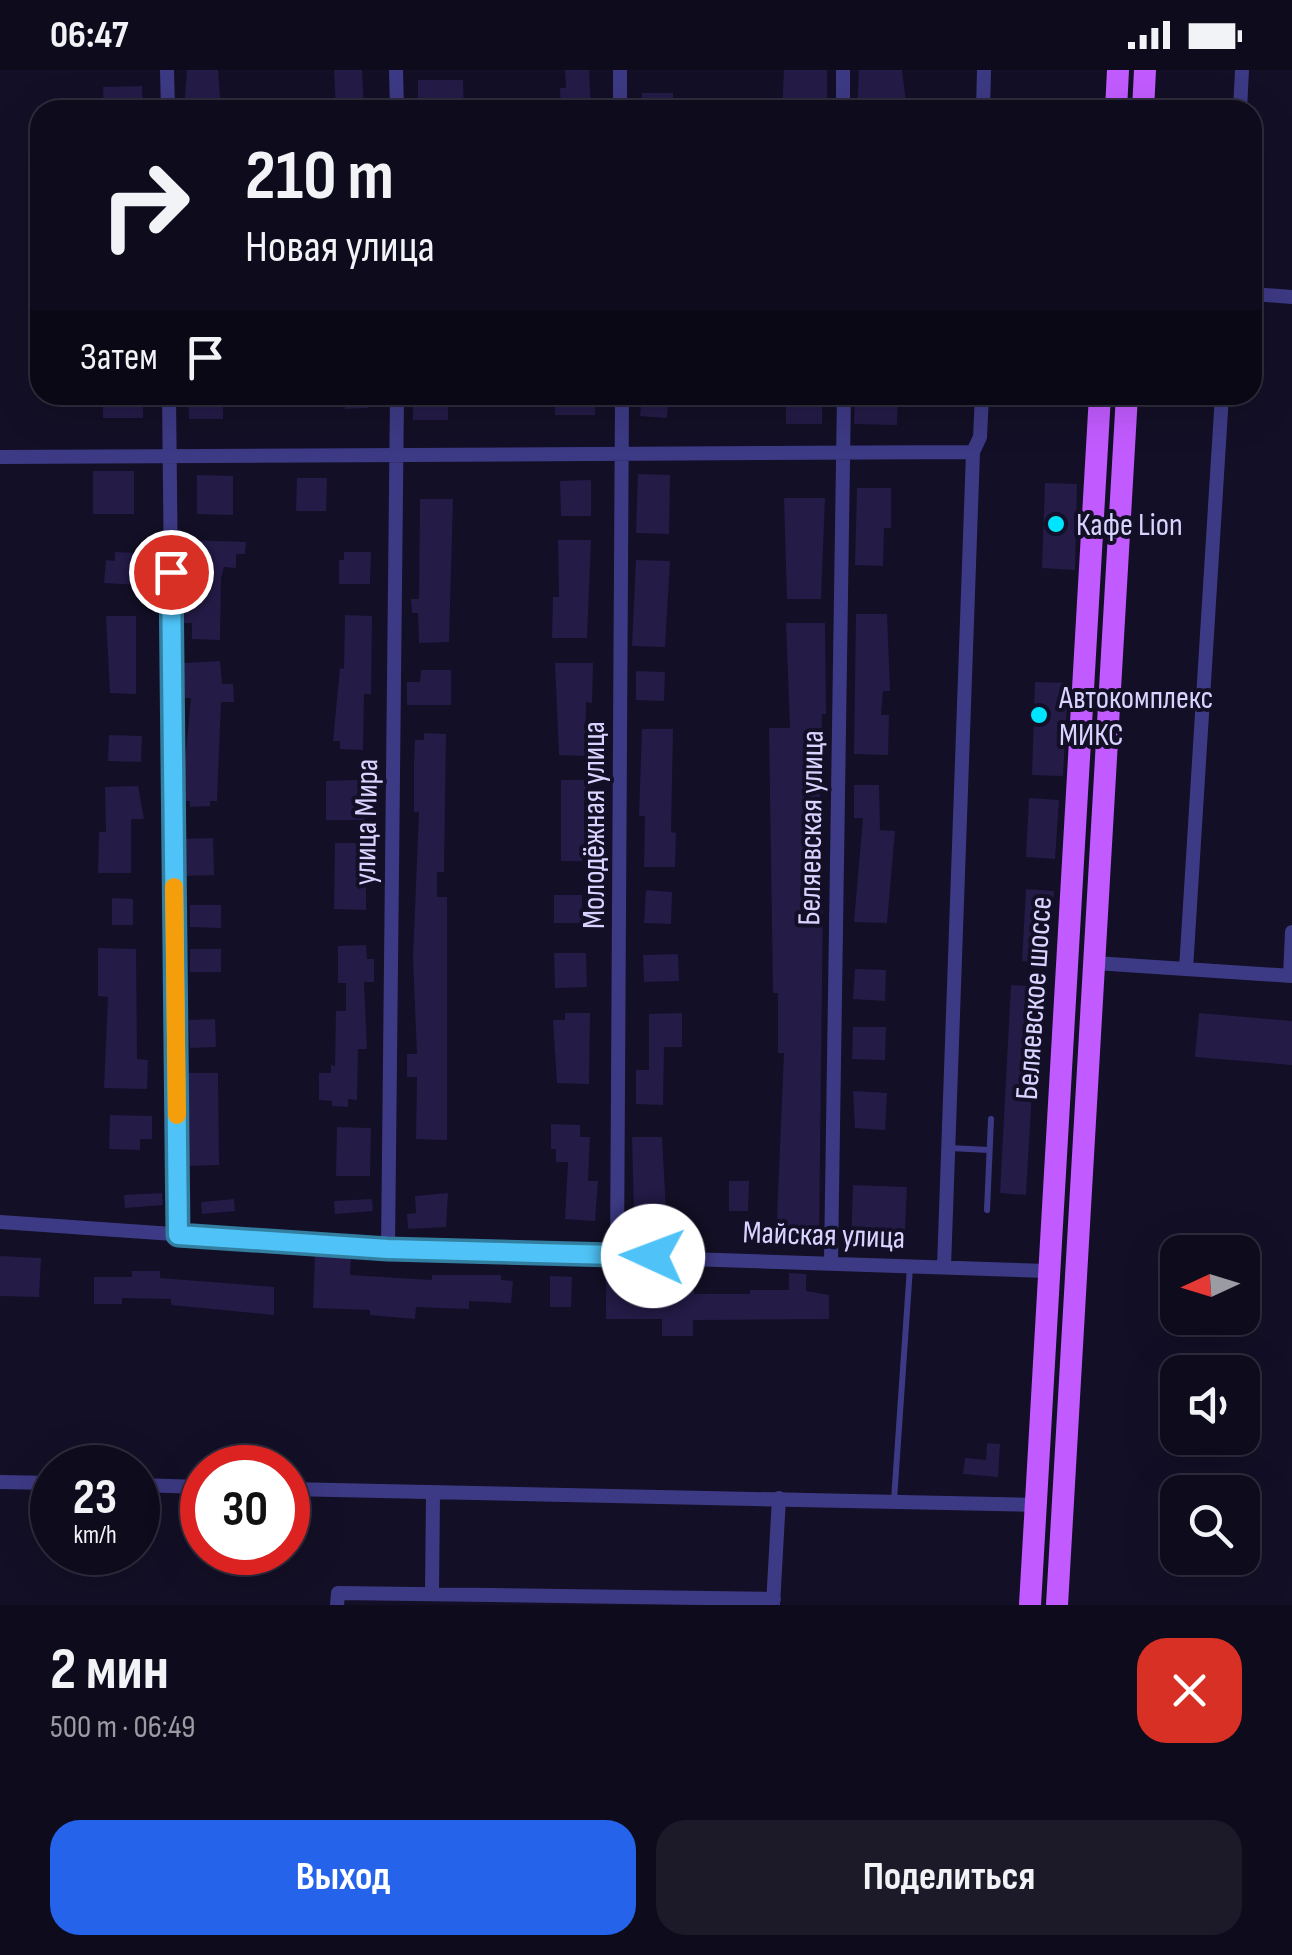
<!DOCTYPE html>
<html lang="ru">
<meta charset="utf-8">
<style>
:root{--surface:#0e0b1c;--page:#1c1929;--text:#f1f3f6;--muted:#9b9ba3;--line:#2e2b3b;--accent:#2563eb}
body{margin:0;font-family:"Sofia Sans Condensed",sans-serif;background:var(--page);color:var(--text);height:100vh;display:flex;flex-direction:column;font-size:38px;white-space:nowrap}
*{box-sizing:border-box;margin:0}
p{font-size:32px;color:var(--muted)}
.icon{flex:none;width:55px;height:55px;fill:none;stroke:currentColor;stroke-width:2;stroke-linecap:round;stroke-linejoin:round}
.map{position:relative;height:1535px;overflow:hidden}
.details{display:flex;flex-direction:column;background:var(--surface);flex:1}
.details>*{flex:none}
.banner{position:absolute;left:30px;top:30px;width:1232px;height:305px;border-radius:30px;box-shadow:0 10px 40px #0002,0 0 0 2px var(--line);background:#0e0b1c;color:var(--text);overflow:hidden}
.needle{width:65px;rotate:266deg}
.controls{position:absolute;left:1160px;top:1165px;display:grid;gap:20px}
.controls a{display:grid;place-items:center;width:100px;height:100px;border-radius:20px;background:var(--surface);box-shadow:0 10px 40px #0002,0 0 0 2px var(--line);font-size:50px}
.speed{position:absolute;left:30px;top:1375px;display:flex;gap:20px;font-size:50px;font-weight:700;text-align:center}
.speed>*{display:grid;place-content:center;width:130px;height:130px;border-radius:50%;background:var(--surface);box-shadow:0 10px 40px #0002,0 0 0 2px var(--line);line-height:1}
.speed small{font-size:25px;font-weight:400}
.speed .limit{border:15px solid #d22;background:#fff;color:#111}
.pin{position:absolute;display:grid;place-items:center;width:85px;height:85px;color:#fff;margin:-42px;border:5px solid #fff;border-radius:50%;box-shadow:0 2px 10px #0007}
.me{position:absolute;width:110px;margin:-55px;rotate:272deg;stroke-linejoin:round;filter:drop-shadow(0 0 8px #0008)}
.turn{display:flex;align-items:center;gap:35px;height:210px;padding:0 50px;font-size:45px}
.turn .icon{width:130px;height:130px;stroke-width:2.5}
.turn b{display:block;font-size:70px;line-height:85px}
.then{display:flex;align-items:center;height:95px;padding:0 50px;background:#0003;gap:20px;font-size:38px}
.round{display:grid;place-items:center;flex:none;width:105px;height:105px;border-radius:30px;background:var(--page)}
.overview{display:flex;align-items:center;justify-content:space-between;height:170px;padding:0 50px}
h1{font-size:60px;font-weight:700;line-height:75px}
.primary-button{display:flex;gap:20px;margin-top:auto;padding:20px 50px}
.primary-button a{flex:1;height:115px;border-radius:30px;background:var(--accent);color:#fff;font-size:40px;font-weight:700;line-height:115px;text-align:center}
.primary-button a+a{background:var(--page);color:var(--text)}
.status{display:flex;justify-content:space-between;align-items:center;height:70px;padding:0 50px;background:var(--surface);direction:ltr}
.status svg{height:28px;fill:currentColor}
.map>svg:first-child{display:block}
</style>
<div class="status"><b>06:47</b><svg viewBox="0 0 49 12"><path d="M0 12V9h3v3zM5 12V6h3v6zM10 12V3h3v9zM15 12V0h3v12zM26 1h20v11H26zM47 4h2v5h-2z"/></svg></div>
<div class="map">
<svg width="1292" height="1535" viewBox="0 0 1292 1535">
<rect width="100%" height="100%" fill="#130f26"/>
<path fill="#241b47" d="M187,0h31l3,40h-37z
M334,0h28l2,40h-28z
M565,0h24l2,40h-30l-1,-22h6z
M784,0h43v40h-45z
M859,0h43l5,40h-50z
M418,10h45l1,30h-46z
M142,16l1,24h-39l-1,-23z
M642,23h31v17h-31z
M103,325h40v23h-40z
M188,325h35v24h-34z
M344,325h24v13l-23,1z
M413,325h35v25h-35z
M555,325h40v20h-40z
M642,325h27l-2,23 -27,-2z
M786,325h36v29h-36z
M855,325h43l-1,30 -43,-1z
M93,401h41v43h-41z
M638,404l32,1 -1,59 -33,-1z
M197,405l36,1v39l-36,-1z
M297,408h30l-1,33h-30z
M591,410v36h-30l-1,-35z
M1045,413l32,1 -2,86 -33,-2z
M857,418h34v40h-7l-1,38 -28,-1z
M784,428h41l-4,101h-34z
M420,429h33l-4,143 -30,1 -1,-30h-6l-1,-14h8z
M184,470l62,2 -1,12h-9v14l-12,-1 -3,11 -1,62 -28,-1v-16h-10z
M558,470h33l-4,98h-35l1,-41h6z
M115,482l23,1 -1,32 -33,-2 2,-23 9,1z
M344,482h27l-1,32h-31v-24h5z
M636,490l34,1 -5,86 -33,-1z
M856,544h31l3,77h-7l-2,24h8l-1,40 -34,-1z
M345,545l27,1 -1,78h-7l-1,56 -23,-1v-8h-7l7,-73 4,1z
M106,546h30v78l-26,-1z
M786,553h39l1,91h-4l-3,118 4,63 -4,347 -43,-1 8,-188h-6v-60h-5l-4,-265h21z
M220,591l2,23h11l1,18h-13l-4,99h-7v5l-20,1v-6h-6v-28l7,-75h-6l-2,-35z
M555,593h38l-1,40 -6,-1 -1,54 -26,-1z
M421,600h30v35h-44v-23h13z
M636,601l29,1 -1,29 -28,-1z
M1035,612l33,1 -5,93 -31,-1z
M642,659h31l-2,103 5,1 -1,34h-31l1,-51h-6z
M424,663l22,1 -2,138h-7v25h10v243l-31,-1 1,-62h-10v-23h10l-4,-96 6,-146h-5v-50l1,-22h9z
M109,665l33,1 -1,26 -33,-1z
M358,710v6h7v34h-39v-39z
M561,710h30v20h-7v25h10v31h-12v5h-21z
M854,715h25l1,45 15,1 -8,92 -33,-1 9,-104h-9z
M138,716l6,33h-13v54h-33l1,-41h7l-1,-45z
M1029,728l30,2 -4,59 -29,-2z
M213,768l1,37 -29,1 -1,-37z
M335,773h31v67l-32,-1z
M1026,819l28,2 -5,72 -27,-2z
M646,820l26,2 -1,32 -27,-1z
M554,825h28v28h-28z
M112,828l21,1v26h-21z
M190,835h31v23l-31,-1z
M366,875l1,14h7v23h-10l3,67h-9l-1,51 -9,-1v8l-16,-1v-5l-13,-1v-27h12v-8l4,1 1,-55h10v-28h-8v-37z
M98,878l38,1 1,110 11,1 -1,29 -43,-1 4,-91 -10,-1z
M190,879h31v23h-31z
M554,883h32l1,34 -32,1z
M678,884l1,27 -35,1 -1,-27z
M855,899l31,1 -1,31 -32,-2z
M1011,915l27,2 -12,208 -26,-2z
M565,943h25l-1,71 -32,-1 -4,-63h12z
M682,943v34h-18l-1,58 -27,-1v-34h13v-56z
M1199,943l93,8v44l-97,-8z
M215,949l1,28 -26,1 -1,-28z
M853,957h33l-1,33 -33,-1z
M187,1003h31l1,92 -31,1z
M853,1021l34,2 -2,37 -30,-2z
M110,1045l42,1v23h-12v11l-31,-1z
M551,1054l29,1v12h10l-2,44h10l-3,40 -30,-2 3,-57h-12v-13h-5z
M337,1057l34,1 -1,48h-34z
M632,1067h30l4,74 -32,3z
M729,1111h20l-1,30h-19z
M853,1115l54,2 -3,61 -53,-1z
M162,1123l1,12 -38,3 -1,-13z
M448,1123l-2,34 -38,2 -1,-15 9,-1 -1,-17z
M234,1129l1,12 -33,3 -1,-12z
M372,1129l1,12 -38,3 -1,-13z
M315,1185l36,2 -1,18 82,5v-5h69v5l12,1 -2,22 -42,-2v8l-53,-2 -1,12 -45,-4v-5l-57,-2z
M0,1186l41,2 -2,39 -39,-1z
M132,1201h28v7l114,9v28l-103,-10v-6l-49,-1v6h-28v-27h38z
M789,1203l17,1v17l23,4v24l-136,1v16h-31v-17h-56v-42h19v12l49,1v-9l20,1v12h56v-4h39z
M550,1206l22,1 -1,30h-21z
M987,1373l13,1 -2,33 -35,-3 2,-16 21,2z"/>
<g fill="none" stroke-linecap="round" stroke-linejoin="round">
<path stroke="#3d3a85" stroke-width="6" d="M950,1078l39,2
M987,1140l4,-91
M894,1430l16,-233"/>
<path stroke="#3d3a85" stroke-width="14" d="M167,0l1,40
M396,0l1,40
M620,0v40
M843,0v40
M983,40l1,-40
M1240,40l2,-40
M1252,224l40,3
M169,325l9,840
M0,387l973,-5
M1095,893l197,13
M1186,899l36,-574
M1290,906l2,-44
M0,1152l388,27 659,22
M388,1179l9,-854
M617,1185l5,-860
M831,1191l13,-866
M944,1197l29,-815 7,-15 2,-42
M0,1412l52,1
M138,1415l64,2
M288,1419l749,16
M432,1521l1,-96
M337,1535l1,-12 436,6
M773,1535l6,-107"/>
<path stroke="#c25bff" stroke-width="22" d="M1116,40l2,-40
M1143,40l2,-40
M1030,1535l70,-1210
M1057,1535l70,-1210"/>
</g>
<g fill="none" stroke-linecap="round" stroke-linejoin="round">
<g stroke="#337fa1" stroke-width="25">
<path id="route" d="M171,502l7,663 210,14 265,7"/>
</g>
<use href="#route" stroke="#4fc3f7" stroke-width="18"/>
<path stroke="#f59e0b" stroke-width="18" d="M174,817l3,228"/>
</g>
<g fill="#00e5ff" stroke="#130f26" stroke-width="4">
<circle cx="1056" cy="454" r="10"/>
<circle cx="1039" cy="645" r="10"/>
</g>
<g text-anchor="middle" stroke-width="8" stroke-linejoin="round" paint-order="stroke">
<g font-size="32" fill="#d9d4ff" stroke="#130f26" text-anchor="start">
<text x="1076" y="465">Кафе Lion</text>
<text x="1059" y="638">Автокомплекс<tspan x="1059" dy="37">МИКС</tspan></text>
</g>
<g font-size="32" fill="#d9d4ff" stroke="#130f26">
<text transform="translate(365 752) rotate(-89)" y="11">улица Мира</text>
<text transform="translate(593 755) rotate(-90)" y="11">Молодёжная улица</text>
<text transform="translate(810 758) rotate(-89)" y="11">Беляевская улица</text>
<text transform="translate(1033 928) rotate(-86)" y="11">Беляевское шоссе</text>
<text transform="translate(824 1164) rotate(2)" y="11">Майская улица</text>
</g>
</g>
</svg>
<div class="controls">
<a><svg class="needle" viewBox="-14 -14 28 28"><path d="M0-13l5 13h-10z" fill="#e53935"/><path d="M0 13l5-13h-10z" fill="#9b9ba3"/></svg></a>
<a><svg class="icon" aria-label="sound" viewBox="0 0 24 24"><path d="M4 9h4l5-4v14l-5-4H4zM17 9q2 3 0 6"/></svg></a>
<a><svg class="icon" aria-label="search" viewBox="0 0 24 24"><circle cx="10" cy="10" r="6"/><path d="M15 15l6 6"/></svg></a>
</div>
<div class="speed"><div>23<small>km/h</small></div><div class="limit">30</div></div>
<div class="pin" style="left:171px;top:502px;background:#d93025"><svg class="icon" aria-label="arrive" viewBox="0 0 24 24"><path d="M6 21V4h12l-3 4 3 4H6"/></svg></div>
<svg class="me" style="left:653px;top:1186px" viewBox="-20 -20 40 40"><circle r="19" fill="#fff"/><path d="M0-13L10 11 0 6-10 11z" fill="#4fc3f7"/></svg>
<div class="banner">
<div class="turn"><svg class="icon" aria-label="right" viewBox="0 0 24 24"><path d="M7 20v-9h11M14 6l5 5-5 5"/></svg><div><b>210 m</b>Новая улица</div></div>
<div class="then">Затем<svg class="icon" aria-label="arrive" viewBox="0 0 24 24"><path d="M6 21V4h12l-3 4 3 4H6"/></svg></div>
</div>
</div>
<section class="details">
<div class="overview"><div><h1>2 мин</h1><p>500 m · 06:49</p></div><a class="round" style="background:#d93025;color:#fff"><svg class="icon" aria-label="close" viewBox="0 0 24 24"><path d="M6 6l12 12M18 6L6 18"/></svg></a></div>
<div class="primary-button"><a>Выход</a><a>Поделиться</a></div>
</section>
